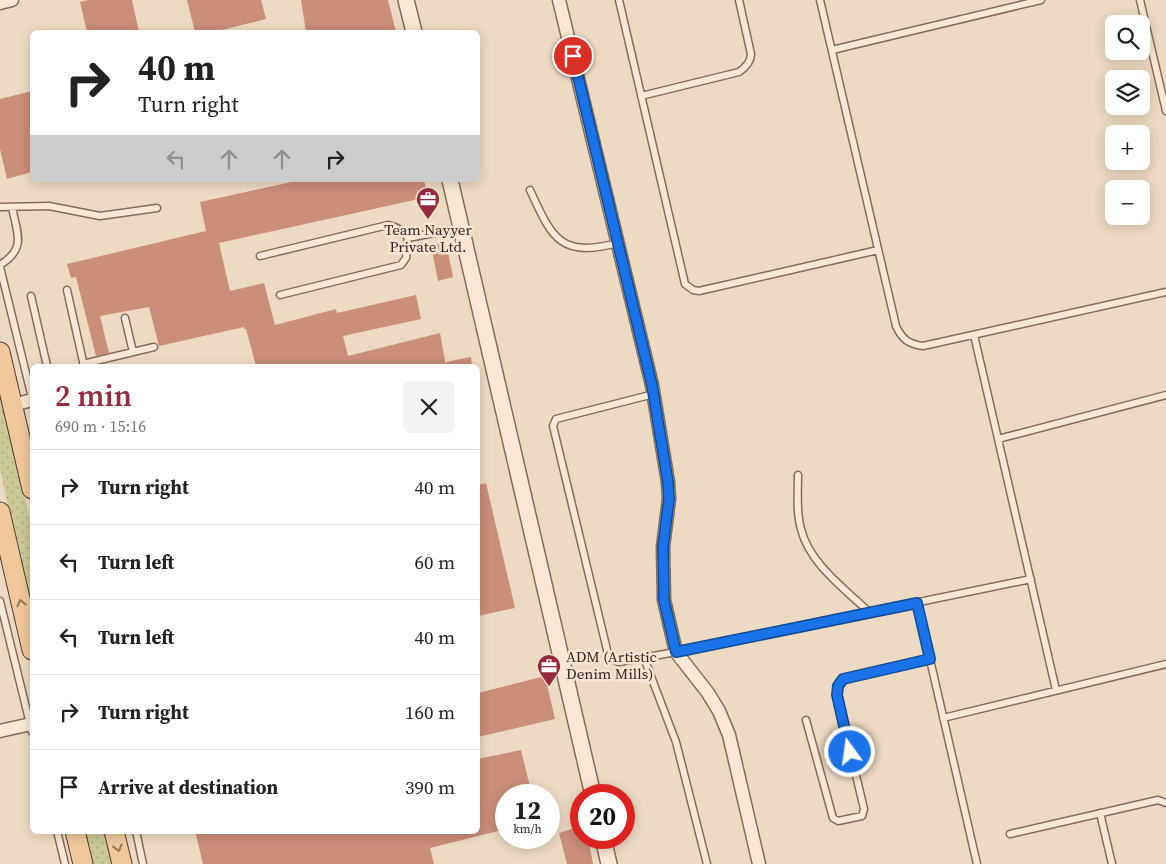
<!DOCTYPE html>
<meta charset="utf-8">
<style>
:root{--surface:#fff;--page:#f2f2f2;--text:#222;--muted:#767676;--line:#e0e0e0;--accent:#952b3d}
body{margin:0;font-family:"Source Serif 4",serif;background:var(--page);color:var(--text);height:100vh;display:flex;flex-direction:column;font-size:19px;white-space:nowrap}
*{box-sizing:border-box;margin:0}
p{font-size:16px;color:var(--muted)}
.icon{flex:none;width:28px;height:28px;fill:none;stroke:currentColor;stroke-width:2;stroke-linecap:round;stroke-linejoin:round}
.map{position:relative;flex:1;overflow:hidden}
.side{position:absolute;left:30px;top:364px;width:450px;height:470px;display:flex;flex-direction:column;background:var(--surface);border-radius:8px;box-shadow:0 2px 12px #0003}
.side>*{flex:none}
.banner{position:absolute;left:30px;top:30px;width:450px;height:152px;border-radius:8px;box-shadow:0 2px 12px #0003;background:#fff;color:var(--text);overflow:hidden}
.fabs{position:absolute;left:1105px;top:15px;display:grid;gap:10px}
.fabs a{display:grid;place-items:center;width:45px;height:45px;border-radius:8px;background:var(--surface);box-shadow:0 2px 12px #0003;font-size:25px}
.speed{position:absolute;left:495px;top:784px;display:flex;gap:10px;font-size:25px;font-weight:700;text-align:center}
.speed>*{display:grid;place-content:center;width:65px;height:65px;border-radius:50%;background:var(--surface);box-shadow:0 2px 12px #0003;line-height:1}
.speed small{font-size:12px;font-weight:400}
.speed .limit{border:8px solid #d22;background:#fff;color:#111}
.pin{position:absolute;display:grid;place-items:center;width:42px;height:42px;color:#fff;margin:-21px;border:2px solid #fff;border-radius:50%;box-shadow:0 1px 5px #0007}
.me{position:absolute;width:55px;margin:-28px;rotate:346deg;stroke-linejoin:round;filter:drop-shadow(0 0 4px #0008)}
.turn{display:flex;align-items:center;gap:18px;height:105px;padding:0 25px;font-size:22px}
.turn .icon{width:65px;height:65px;stroke-width:2.5}
.turn b{display:block;font-size:35px;line-height:42px}
.lanes{display:flex;align-items:center;height:48px;padding:0 25px;background:#0003;justify-content:center;gap:25px;direction:ltr}
.lanes .off{opacity:.35}
.round{display:grid;place-items:center;flex:none;width:52px;height:52px;border-radius:8px;background:var(--page)}
.headline{display:flex;align-items:center;justify-content:space-between;height:85px;padding:0 25px}
h1{font-size:30px;font-weight:600;line-height:38px;color:var(--accent)}
ul{padding:0;list-style:none}
li{display:flex;align-items:center;gap:15px;height:75px;padding:0 25px;border-top:1px solid var(--line)}
li div{flex:1}
li b{display:block;font-size:19px}
li em{font-style:normal}
.map>svg:first-child{display:block}
</style>
<div class="map">
<svg width="1166" height="864" viewBox="0 0 1166 864">
<defs>
<pattern id="grass-dots" width="8" height="8" patternUnits="userSpaceOnUse" patternTransform="scale(1.25)"><rect width="8" height="8" fill="#cbc997"/><path d="M2 2h.1M6 6h.1" fill="none" stroke="#afac82" stroke-width="1.8" stroke-linecap="round"/></pattern>
</defs>
<rect width="100%" height="100%" fill="#eddac2"/>
<path fill="url(#grass-dots)" d="M0,391l32,137v89l-32,-148z
M82,831h22l8,33h-22z"/>
<path fill="#cb8e79" d="M88,0h44l7,32h-52l-7,-30z
M187,0h74l5,19 -52,13h-19z
M301,0h87l8,32h-90z
M32,91v81l-25,7 -7,-30v-50z
M301,180h123l4,17 -209,46 11,48 34,-8 11,42 61,-16 1,4 79,-18 5,24 -78,17 5,20 92,-23 6,33h-190l-10,-37h-2v-2l-85,19 -10,-39 -49,9 9,37 -13,3 -20,-79 -5,1 -4,-14 139,-33 -6,-29z
M446,242l7,35 -15,4 -7,-36z
M471,357l1,9h-25l-1,-4z
M486,483l29,125 -37,8v-131z
M545,676l10,43 -77,18v-44z
M521,750l11,45h-26v34l-76,19 4,16h-231l-8,-33h283v-72z
M581,826v12h7l5,26h-26l-8,-31z"/>
<g fill="none" stroke-linecap="round" stroke-linejoin="round">
<g stroke="#876b5a" stroke-width="9">
<path id="service" d="M619,0l66,284 8,6 6,1 179,-41
M820,0l76,326c6,13 12,18 27,20l243,-54
M1140,0l26,111
M832,50l209,-50
M641,96l98,-24c7,-5 12,-10 12,-18l-12,-54
M530,190c22,48 30,68 88,53
M0,207l49,-1 51,10 57,-8
M260,256l128,-31c9,2 15,5 20,13l52,-10
M0,265c27,-17 17,-31 12,-58
M0,267l32,131
M67,290l17,76
M280,295l121,-30 5,-7 2,-20
M31,296l16,70
M125,318l8,34
M974,335l82,355
M83,364l71,-17
M654,394l-98,25 -3,7 55,228 5,6 6,2 57,-10 355,-73
M998,439l168,-44
M798,475c0,18 -2,37 3,54 8,34 44,60 68,83
M0,601l32,131
M917,603l60,261
M644,658l32,84 31,122
M943,718l223,-54
M806,720l27,98 5,3 24,-5 2,-7 -27,-114 1,-9 5,-7 87,-20
M1100,813l12,51
M57,831l8,33
M136,831l7,33
M1010,834l148,-34 8,3"/>
</g>
<g stroke="#876b5a" stroke-width="15">
<path id="minor" d="M559,0l93,385 16,97 1,17 -6,48 1,53 12,52 32,41 11,18 10,24 30,129
M0,3l12,-3
M13,405l19,-5
M0,731l31,-7"/>
</g>
<g stroke="#876b5a" stroke-width="18">
<path id="tertiary" d="M406,0l8,32
M450,180l143,615
M603,838l6,26"/>
</g>
<g stroke="#553a2e" stroke-width="21">
<path id="primary" d="M0,352l32,137
M0,512l32,138
M75,831l8,33
M114,831l8,33"/>
</g>
<use href="#service" stroke="#f8e8d5" stroke-width="6"/>
<use href="#minor" stroke="#f8e8d5" stroke-width="12"/>
<use href="#tertiary" stroke="#f8e8d5" stroke-width="15"/>
<use href="#primary" stroke="#f0c89b" stroke-width="19"/>
</g>
<defs><path id="oneway-chevron" d="M-2-3.5L2.5 0L-2 3.5" fill="none" stroke-width="1.6" stroke-linecap="round" stroke-linejoin="round" transform="scale(1.25)"/></defs>
<g stroke="#94775c">
<use href="#oneway-chevron" transform="translate(21 603) rotate(-103)"/>
<use href="#oneway-chevron" transform="translate(118 848) rotate(76)"/>
</g>
<g fill="none" stroke-linecap="round" stroke-linejoin="round">
<g stroke="#114b97" stroke-width="12">
<path id="route" d="M573,56l79,329 16,97 1,17 -6,48 1,53 12,52 241,-49 13,56 -87,20 -5,7 -1,9 13,57"/>
</g>
<use href="#route" stroke="#1a73e8" stroke-width="9"/>
</g>
<defs>
<g id="office-pin" transform="scale(1.25)"><path d="M0 17L-7.5 6A9.5 9.5 0 1 1 7.5 6Z" fill="#952b3d" stroke="#f5e5d2"/><path d="M-6-3h4V-5.5h4V-3h4V5H-6ZM-1-4.5V-3h2v-1.5ZM-6 0V1H6V0Z" fill="#fff"/></g>
</defs>
<g fill-rule="evenodd">
<use href="#office-pin" x="428" y="199"/>
<use href="#office-pin" x="549" y="666"/>
</g>
<g text-anchor="middle" stroke-width="5" stroke-linejoin="round" paint-order="stroke">
<g font-size="15" fill="#37261e" stroke="#f5e5d2">
<text x="428" y="235">Team Nayyer<tspan x="428" dy="17">Private Ltd.</tspan></text>
<text x="566" y="662" text-anchor="start">ADM (Artistic<tspan x="566" dy="17">Denim Mills)</tspan></text>
</g>
</g>
</svg>
<div class="fabs">
<a><svg class="icon" aria-label="search" viewBox="0 0 24 24"><circle cx="10" cy="10" r="6"/><path d="M15 15l6 6"/></svg></a>
<a><svg class="icon" aria-label="layers" viewBox="0 0 24 24"><path d="M12 4l9 5-9 5-9-5zM3 14l9 5 9-5"/></svg></a>
<a>+</a>
<a>−</a>
</div>
<div class="speed"><div>12<small>km/h</small></div><div class="limit">20</div></div>
<div class="pin" style="left:573px;top:56px;background:#d93025"><svg class="icon" aria-label="arrive" viewBox="0 0 24 24"><path d="M6 21V4h12l-3 4 3 4H6"/></svg></div>
<svg class="me" style="left:850px;top:752px" viewBox="-20 -20 40 40"><circle r="17" fill="#1a73e8" stroke="#fff" stroke-width="3"/><path d="M0-11L8 9 0 5-8 9z" fill="#fff"/></svg>
<div class="banner">
<div class="turn"><svg class="icon" aria-label="right" viewBox="0 0 24 24"><path d="M7 20v-9h11M14 6l5 5-5 5"/></svg><div><b>40 m</b>Turn right</div></div>
<div class="lanes"><svg class="icon off" aria-label="left" viewBox="0 0 24 24"><path d="M17 20v-9H6M10 6l-5 5 5 5"/></svg><svg class="icon off" aria-label="ahead" viewBox="0 0 24 24"><path d="M12 20V5M6 11l6-6 6 6"/></svg><svg class="icon off" aria-label="ahead" viewBox="0 0 24 24"><path d="M12 20V5M6 11l6-6 6 6"/></svg><svg class="icon" aria-label="right" viewBox="0 0 24 24"><path d="M7 20v-9h11M14 6l5 5-5 5"/></svg></div>
</div>
<section class="side">
<div class="headline"><div><h1>2 min</h1><p>690 m · 15:16</p></div><a class="round"><svg class="icon" aria-label="close" viewBox="0 0 24 24"><path d="M6 6l12 12M18 6L6 18"/></svg></a></div>
<ul>
<li><svg class="icon" aria-label="right" viewBox="0 0 24 24"><path d="M7 20v-9h11M14 6l5 5-5 5"/></svg><div><b>Turn right</b></div><em>40 m</em></li>
<li><svg class="icon" aria-label="left" viewBox="0 0 24 24"><path d="M17 20v-9H6M10 6l-5 5 5 5"/></svg><div><b>Turn left</b></div><em>60 m</em></li>
<li><svg class="icon" aria-label="left" viewBox="0 0 24 24"><path d="M17 20v-9H6M10 6l-5 5 5 5"/></svg><div><b>Turn left</b></div><em>40 m</em></li>
<li><svg class="icon" aria-label="right" viewBox="0 0 24 24"><path d="M7 20v-9h11M14 6l5 5-5 5"/></svg><div><b>Turn right</b></div><em>160 m</em></li>
<li><svg class="icon" aria-label="arrive" viewBox="0 0 24 24"><path d="M6 21V4h12l-3 4 3 4H6"/></svg><div><b>Arrive at destination</b></div><em>390 m</em></li>
</ul>
</section>
</div>
